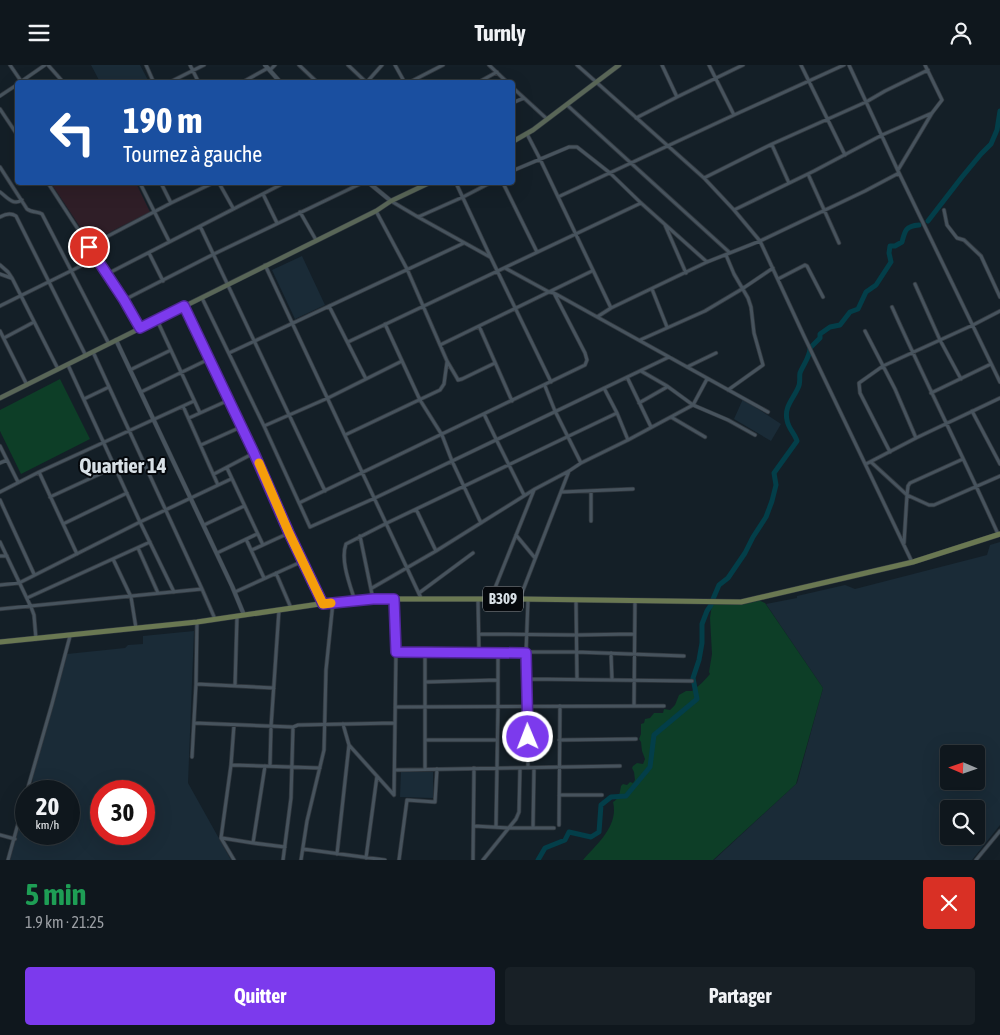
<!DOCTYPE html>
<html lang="fr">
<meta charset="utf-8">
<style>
:root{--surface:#0f171d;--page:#182026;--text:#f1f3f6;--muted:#9b9fa4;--line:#2f363b;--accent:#7c3aed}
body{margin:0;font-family:"Asap Condensed",sans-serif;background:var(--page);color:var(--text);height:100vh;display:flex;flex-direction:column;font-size:19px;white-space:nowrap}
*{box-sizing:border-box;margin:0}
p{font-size:16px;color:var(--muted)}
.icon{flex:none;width:28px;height:28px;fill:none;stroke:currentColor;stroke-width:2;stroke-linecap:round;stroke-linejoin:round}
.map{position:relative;height:795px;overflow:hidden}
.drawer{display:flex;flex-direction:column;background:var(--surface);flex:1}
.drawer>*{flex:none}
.top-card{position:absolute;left:15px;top:15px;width:500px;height:105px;border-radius:5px;box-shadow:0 5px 20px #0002,0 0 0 1px var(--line);background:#1a4fa0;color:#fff;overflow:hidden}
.needle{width:32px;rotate:272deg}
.controls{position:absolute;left:940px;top:680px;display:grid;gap:10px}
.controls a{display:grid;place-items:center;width:45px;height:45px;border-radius:5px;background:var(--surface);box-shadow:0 5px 20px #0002,0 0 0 1px var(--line);font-size:25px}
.speed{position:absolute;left:15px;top:715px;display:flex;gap:10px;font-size:25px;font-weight:700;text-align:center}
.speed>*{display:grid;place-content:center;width:65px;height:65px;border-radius:50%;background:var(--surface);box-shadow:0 5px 20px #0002,0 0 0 1px var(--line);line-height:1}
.speed small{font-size:12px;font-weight:400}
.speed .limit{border:8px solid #d22;background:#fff;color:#111}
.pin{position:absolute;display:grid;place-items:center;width:42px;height:42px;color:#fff;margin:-21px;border:2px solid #fff;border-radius:50%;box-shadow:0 1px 5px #0007}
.me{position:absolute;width:55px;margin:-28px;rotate:359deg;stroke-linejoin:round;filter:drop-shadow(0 0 4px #0008)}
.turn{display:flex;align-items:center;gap:18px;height:105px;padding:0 25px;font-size:22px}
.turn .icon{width:65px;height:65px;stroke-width:2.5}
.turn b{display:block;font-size:35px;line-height:42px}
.round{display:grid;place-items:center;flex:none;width:52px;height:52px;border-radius:5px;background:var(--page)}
.head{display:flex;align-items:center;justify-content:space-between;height:85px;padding:0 25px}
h1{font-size:30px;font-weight:700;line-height:38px;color:#1e9e55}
.action{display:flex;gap:10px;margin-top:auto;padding:10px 25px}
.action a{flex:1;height:58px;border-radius:5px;background:var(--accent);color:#fff;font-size:20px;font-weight:700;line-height:58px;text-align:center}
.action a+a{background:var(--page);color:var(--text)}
header{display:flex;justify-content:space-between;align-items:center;height:65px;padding:0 25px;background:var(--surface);font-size:22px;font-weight:700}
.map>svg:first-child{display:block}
</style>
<header><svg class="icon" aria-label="menu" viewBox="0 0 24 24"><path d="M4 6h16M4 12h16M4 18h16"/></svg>Turnly<svg class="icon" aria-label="person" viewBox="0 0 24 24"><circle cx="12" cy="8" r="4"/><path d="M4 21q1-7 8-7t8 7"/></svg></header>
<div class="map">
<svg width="1000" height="795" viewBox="0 0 1000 795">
<rect width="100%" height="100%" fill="#141f27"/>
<path fill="#2f1e27" d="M51,118h85l14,29 -60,30z"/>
<path fill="#1a2b37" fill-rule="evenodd" d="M91,0h49l9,17h-49z
M302,191l23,49 -30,14 -23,-49z
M743,334l38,25 -10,17 -37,-22z
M1000,477v283l-28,35h-258l83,-77 26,-95 -57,-84 31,-6v-2l48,-11 10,4 132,-34 3,-10zM949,689h27v27h-27zM949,744h27v27h-27z
M194,566l-6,152 43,77h-221l16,-60v34h43v-43h-41l1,-1 3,-1 1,-13 34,-122 58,-6 3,-3 15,-1v-8zM101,726h43v43h-43z
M401,707h32v26l-33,-1z"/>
<path fill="#0d3e27" d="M60,314l30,60 -69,35 -21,-43v-21z
M758,535l7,3 58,85 -27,96 -83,76h-130c14,-16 36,-34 30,-58 6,-3 7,-10 8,-16l2,-2 4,1 3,-3 3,1 2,-3 -1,-8 -2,-4 1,-2 4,-3 6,1 2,-5 -3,-8 -1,-9 -2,-3 2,-5v-10l3,-1 1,-4 5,-1 4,-5h9l1,-4 6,1 5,-5 4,-10 7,-4h6c7,-5 13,-11 18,-17l-1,-2 3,-18 -2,-36 2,-14z"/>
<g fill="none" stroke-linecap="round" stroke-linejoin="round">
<path stroke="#033e49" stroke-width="5" d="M928,156l34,-44 19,-23 10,-10 6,-14 3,-19
M713,534l6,-14 9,-7 17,-25 8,-16 13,-20 6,-16 4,-16 -2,-12 23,-32c-2,-7 -9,-13 -10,-21 -3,-13 6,-21 11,-32 3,-5 1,-10 2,-15 3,-8 10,-16 10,-25l10,-10v-4l10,-7 10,-2 10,-13 8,-3 8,-17 10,-7 15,-23 -2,-9 1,-7h5l7,-4c3,-12 4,-16 17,-17
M538,795l7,-12 20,-8 4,-8 22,5 8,-5 2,-27 10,-8 15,-1 24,-29 4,-32 43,-36 -4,-21 6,-18 3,-17v-19l5,-13 4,-6"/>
<g stroke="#31383f" stroke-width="4.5">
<path id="minor" d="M10,0l11,16
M48,0l16,18
M146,0l8,18
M190,0l9,18
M299,0l19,18
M348,0l19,18
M395,0l10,18
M489,0l19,18
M577,0l127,113 30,32 26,31 44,95 108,226
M662,0l15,32
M709,0l25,50
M801,0l44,90
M849,0l50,108 101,209
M270,5l5,-5
M19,18l26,-18
M168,18l36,-18
M241,18l27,-15
M366,18l16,-18
M408,18l35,-18
M477,18l20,-11
M512,22l35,32
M0,31l18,-12
M512,38l12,-5
M567,40l162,147
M0,44l18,27
M636,53l41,-21 66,-32
M527,69l13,25 71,149
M772,80l17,38
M0,102l27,42c5,4 11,2 15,5l67,130
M898,105l34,-57 10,-13 -17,-35
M512,106l57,-24h8l33,26 31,30 66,59
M808,109l31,69
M704,113l68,-34 94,-42 19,-11 43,-21
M48,118l76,117 16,28
M140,118l29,58
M161,118l10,20
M219,118l14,25
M456,118l35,75 60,124
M503,118l34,69
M0,127c7,5 13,14 22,8
M263,129l14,29
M558,132l176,-82 110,-50
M391,136l27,16 72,40
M734,145l80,-39 68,-36 50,-22
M944,145l3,15 10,13 7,2 17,16 19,41
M376,146l31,58 40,92 10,17 1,2 4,-1 33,-16
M300,147l16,28
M0,152c5,-3 10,-5 16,-1l70,140
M418,152l45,-20 27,-14
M665,160l21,48
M200,161l125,265
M89,181l82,-43 42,-20
M149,188l14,28
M726,190l8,19 14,24 3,9 3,26 9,32 -35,25
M0,200l8,7 4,6 46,91
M265,200l156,333
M505,203l44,24 5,1 214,119
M0,209l11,4
M107,209l177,-91
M778,214l27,-14 2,1 16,31
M915,219l25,56 21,39
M652,224l15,38
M202,233l62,128 46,101 65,-29 294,-141
M124,235l90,-46 148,-71
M0,241l97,-48
M329,241l37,73
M184,242l70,146 35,80 34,71
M892,242c34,76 72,151 106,227
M597,252l14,-9 96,-46 53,-21 105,-50 34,-18
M157,255l43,93
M385,259l35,76 22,35 10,26 29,62
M479,261l33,75
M0,266l27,54
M865,266l30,58 21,49
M4,273l30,-16
M640,275l65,-29 37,-22 31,-21
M348,277l293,-139
M440,280l152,-74
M93,287l109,237 13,30
M229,288l235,-110
M68,300l72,157 34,70
M687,302l29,-14
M130,305l41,-20
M641,306l26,15 26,19 35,15 27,15
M627,312l24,50
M545,321l10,25 26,52
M604,323l13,25 11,27
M141,327l68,-33
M931,328l60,-29
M84,334l25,-12
M639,338l28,-16
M183,341l35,79
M972,346l28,53
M484,349l12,25 28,56
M671,352l34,20
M189,353l40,-18
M264,361l64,-28 74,-37
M345,370l95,-45 4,-6 3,-22
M201,380l40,-18
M0,381l18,36
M890,387l-30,-59 -1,-10 24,-17 90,-41 27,-14
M963,394l-53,24 -2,3 -1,9 22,10h5l66,-29
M871,397l36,33 -3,48
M0,398l7,-3
M866,399l50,-26 84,-40
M227,403l36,77
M39,407l38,82
M214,409l40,-21
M0,427l39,-20 155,-71
M561,427l72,-3
M50,432l65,-30
M0,435l34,74
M299,438l286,-138 2,-5 -2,-7 -31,-60
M416,444l20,42
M591,456v-30
M63,459l64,-31
M204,460l40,-19
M516,470l19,23
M360,471l13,63
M246,474l18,39
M0,477l31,65 3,8 2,24
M138,483l20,45
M252,485l37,-17
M217,488l40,-19
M0,491h7
M113,494l18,38 5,31
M276,508l15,35
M0,520l19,-2 121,-61 91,-43
M372,523l64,-37 99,-62 34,-18 12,-8 47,-23 65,-35 14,-26
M235,527l68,-31
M419,528l54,-40
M27,533l123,-56
M491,533l43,-108
M520,533l49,-127
M478,535l1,52
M528,535l-2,53 2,115
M576,535l1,79
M355,536c-5,-16 -15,-41 -9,-57l41,-21 230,-110
M0,544l202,-20
M479,569l97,1 58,-1
M396,587h180l108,4
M425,588v116
M611,588l1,27
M527,614l165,2
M425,617l73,-2
M196,619l78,4
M235,621l2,-69
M634,641l1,-105
M395,642l269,-1
M194,658l99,4 5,-2 97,-2
M234,660l-3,40 -10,73 13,22
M425,675h72
M559,675l77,-1
M349,680l45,50
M192,692l4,-73 1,-62
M231,700l89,3
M270,701l1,-39 8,-117
M395,705l225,-4
M27,726l25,-87 18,-68
M394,730l2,-143 -2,-53
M559,730h43
M559,760l1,-119
M474,761l35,2h45
M496,762l2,-120v-54
M533,763l1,-60
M0,770l15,4
M222,773l31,5 32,4
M253,778l12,-77
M303,784l82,11
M337,789l12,-109 -6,-21
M366,793l11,-82
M8,795l18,-65
M283,795l8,-62 2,-71
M301,795l6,-39 17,-71 2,-80 7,-68
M399,795l8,-60 28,2 2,-33
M473,795l1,-92
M483,795l33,-41 3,-7 1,-44
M976,795l24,-29"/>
</g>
<g stroke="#31383f" stroke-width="5">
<path id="tertiary" d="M265,0l16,18
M369,118l22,18
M116,275l116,246 12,29"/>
</g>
<g stroke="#31383f" stroke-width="5.5">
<path id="secondary" d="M512,77l21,-12 86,-65
M0,333l376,-187 15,-10 38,-18"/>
</g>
<g stroke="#31383f" stroke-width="6">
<path id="primary" d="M0,577l197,-20 136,-20 40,-3h147l221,3 172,-40 87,-28"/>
</g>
<use href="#minor" stroke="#47535d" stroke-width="3"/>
<use href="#tertiary" stroke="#47535d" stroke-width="4"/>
<use href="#secondary" stroke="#596657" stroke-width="4.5"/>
<use href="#primary" stroke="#6a7852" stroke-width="5"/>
</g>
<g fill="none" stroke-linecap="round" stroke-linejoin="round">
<g stroke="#51269a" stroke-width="12">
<path id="route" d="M89,182l35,53 16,28 44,-22 70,147 35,80 34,71 50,-5h21l2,53 130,1 2,84"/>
</g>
<use href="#route" stroke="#7c3aed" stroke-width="9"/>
<path stroke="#f59e0b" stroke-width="9" d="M259,398l30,70 34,71 8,-1"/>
</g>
<g text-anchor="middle" stroke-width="4" stroke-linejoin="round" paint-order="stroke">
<rect fill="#05080c" stroke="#999fa5" stroke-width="1" x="483" y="521.5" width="40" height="25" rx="4"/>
<g font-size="15" font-weight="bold" fill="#d8e0e6">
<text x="503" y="539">B309</text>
</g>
<g font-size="21" font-weight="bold" fill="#d8e0e6" stroke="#05080c">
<text x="123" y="408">Quartier 14</text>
</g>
</g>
</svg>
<div class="controls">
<a><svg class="needle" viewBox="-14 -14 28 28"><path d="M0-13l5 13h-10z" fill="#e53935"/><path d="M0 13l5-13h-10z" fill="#9b9fa4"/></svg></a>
<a><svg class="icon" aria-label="search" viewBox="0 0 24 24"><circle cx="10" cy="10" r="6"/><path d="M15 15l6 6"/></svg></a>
</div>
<div class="speed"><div>20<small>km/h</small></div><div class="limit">30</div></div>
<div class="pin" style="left:89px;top:182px;background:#d93025"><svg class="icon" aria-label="arrive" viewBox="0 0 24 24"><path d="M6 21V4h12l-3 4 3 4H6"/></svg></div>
<svg class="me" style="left:528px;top:672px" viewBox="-20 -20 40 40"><circle r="17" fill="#7c3aed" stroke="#fff" stroke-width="3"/><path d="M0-11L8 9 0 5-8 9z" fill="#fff"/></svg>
<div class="top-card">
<div class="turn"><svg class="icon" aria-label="left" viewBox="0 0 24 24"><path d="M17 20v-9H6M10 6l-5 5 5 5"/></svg><div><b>190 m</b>Tournez à gauche</div></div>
</div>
</div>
<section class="drawer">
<div class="head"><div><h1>5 min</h1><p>1.9 km · 21:25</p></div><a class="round" style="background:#d93025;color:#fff"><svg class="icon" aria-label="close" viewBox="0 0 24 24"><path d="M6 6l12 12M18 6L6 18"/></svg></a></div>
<div class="action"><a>Quitter</a><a>Partager</a></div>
</section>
